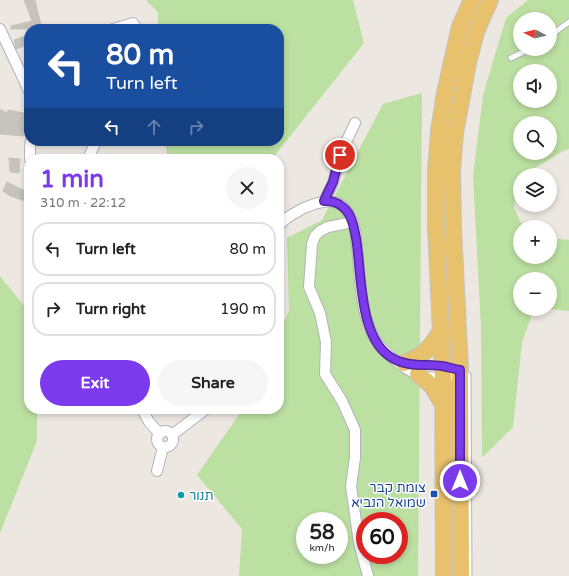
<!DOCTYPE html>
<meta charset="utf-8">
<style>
:root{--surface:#fff;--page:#f6f6f6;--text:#222;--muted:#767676;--line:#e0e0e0;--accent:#7c3aed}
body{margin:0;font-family:"Varela Round",Heebo,sans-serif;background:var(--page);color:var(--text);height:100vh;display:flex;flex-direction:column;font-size:15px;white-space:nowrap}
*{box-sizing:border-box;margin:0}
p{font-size:13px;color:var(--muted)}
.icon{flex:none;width:22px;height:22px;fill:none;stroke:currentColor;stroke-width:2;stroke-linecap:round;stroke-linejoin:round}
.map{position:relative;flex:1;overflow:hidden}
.panel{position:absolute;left:24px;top:154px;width:260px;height:260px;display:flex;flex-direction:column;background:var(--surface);border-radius:16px;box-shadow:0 2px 6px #0003}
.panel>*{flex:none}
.banner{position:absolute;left:24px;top:24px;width:260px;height:122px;border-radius:16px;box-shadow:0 2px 6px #0003;background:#1a4fa0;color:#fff;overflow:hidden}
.needle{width:26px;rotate:277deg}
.buttons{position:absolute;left:513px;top:12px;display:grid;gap:8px}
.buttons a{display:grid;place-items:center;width:44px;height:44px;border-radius:50%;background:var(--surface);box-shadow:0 2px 6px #0003;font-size:20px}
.speed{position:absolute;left:296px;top:512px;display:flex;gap:8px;font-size:20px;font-weight:700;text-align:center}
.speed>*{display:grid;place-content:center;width:52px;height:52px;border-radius:50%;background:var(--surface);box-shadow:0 2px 6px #0003;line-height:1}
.speed small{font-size:10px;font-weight:400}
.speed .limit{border:6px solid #d22;background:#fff;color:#111}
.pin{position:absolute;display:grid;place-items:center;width:34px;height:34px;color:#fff;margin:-17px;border:2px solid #fff;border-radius:50%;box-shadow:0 1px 4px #0007}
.me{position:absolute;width:44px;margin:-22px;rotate:0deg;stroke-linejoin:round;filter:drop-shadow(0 0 3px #0008)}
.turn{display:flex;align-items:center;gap:14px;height:84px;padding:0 16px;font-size:18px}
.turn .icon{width:52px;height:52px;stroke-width:2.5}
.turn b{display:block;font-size:28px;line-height:34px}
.lanes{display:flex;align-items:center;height:38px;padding:0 16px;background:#0003;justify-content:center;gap:20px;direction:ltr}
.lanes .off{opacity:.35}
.round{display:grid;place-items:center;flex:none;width:42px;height:42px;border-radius:21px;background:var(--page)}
.overview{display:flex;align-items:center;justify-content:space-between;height:68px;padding:0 16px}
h1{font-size:24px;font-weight:700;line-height:30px;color:var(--accent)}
.primary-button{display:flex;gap:8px;margin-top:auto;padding:8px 16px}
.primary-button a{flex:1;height:46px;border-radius:24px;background:var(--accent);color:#fff;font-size:16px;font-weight:700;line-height:46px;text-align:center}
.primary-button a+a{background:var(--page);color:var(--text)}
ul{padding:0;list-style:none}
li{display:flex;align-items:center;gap:12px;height:54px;margin:0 8px 6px;padding:0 8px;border:2px solid var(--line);border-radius:16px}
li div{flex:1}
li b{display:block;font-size:15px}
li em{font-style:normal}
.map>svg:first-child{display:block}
</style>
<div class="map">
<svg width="569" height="576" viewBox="0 0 569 576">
<rect width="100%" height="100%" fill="#ede7e1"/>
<path fill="#bcdfa2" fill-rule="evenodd" d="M146,0h207l11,43 -92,116h-104l-3,-18h114v-112h-121v-17z
M528,0h41v149l-6,2 -40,24h-3l-1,2 -5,31 9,19h-3v30h30v-19l19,2v71l-23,-2h4v-30h-30v30h14l-12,33 -9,85 -31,31 -1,-131 -8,-151 10,-81 23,-77zM520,19h30v30h-30zM520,71h30v30h-30zM520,123h30v30h-30z
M422,93l-4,483h-179l3,-47 -45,-54 46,-66h36v-76l10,-22 -2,-73 35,-18 61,-116zM305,521h34v34h-34zM365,521h34v34h-34z
M0,276l29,36v97h8v32l-37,92z"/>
<path fill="#c6c2bc" stroke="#c9c3ba" d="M24,0h11l7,29h-31v-3l21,-5z
M29,35v9l-13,5 -2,-9z
M0,109l7,4 1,-3 20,4 -5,22 -23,-2z
M9,158l11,1 -1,14 -9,-1z
M7,182l20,10 -2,9 -15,-5 -7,-5z"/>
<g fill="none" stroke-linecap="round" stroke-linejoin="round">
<g stroke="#b1b4bc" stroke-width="7">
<path id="service" d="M550,36l19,-14
M511,58l18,-9
M468,375l1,201"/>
</g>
<g stroke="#b1b4bc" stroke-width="12">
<path id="minor" d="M0,29l29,62
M113,29l20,-6 4,6
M30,159v-12l1,-6
M88,159l8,-18
M324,201l9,-18 7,-28 15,-32
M353,222l-25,5 -8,4 -5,5 -3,8 -3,43 11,26 6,29 -1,32 17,27 13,29v28l-4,28 8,57 9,33
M279,226c6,-9 16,-13 25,-18 28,-12 43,-9 51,22 6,35 2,80 21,111 6,9 15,16 24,23 11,9 28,16 43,13 5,-1 11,-5 17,-7
M406,363l42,5
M142,409l7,13 11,12
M157 439a8 8 0 1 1 16 0a8 8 0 1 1-16 0Z
M172,435l34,-26
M157,471l6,-24"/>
</g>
<g stroke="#c4c4c4" stroke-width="18">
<path id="primary" d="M404,363c18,-6 28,-16 37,-33
M418,374l14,12 10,17
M444,576l-1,-199 -7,-151v-55l3,-40 6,-38 15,-67 12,-26
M461,576l-1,-206 -7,-144 -1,-55 3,-38 13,-70 8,-31 14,-32"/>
</g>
<use href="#service" stroke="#fff" stroke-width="5"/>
<use href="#minor" stroke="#fff" stroke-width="10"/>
<use href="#primary" stroke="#e7c16c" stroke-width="16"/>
</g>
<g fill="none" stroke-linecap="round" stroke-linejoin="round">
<g stroke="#51269a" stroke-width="10">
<path id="route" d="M340,155l-7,27 -9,19c8,0 14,1 20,7 8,7 10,20 12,30 6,34 2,103 38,121 14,8 32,5 48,7 6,1 12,3 18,4v111"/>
</g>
<use href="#route" stroke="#7c3aed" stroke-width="7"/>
</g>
<rect fill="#1a4fb4" stroke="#fff" stroke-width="1.5" x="430" y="490" width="8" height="8" rx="2"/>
<circle fill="#0f9aa8" stroke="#fff" stroke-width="1.5" cx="181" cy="495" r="4"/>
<g text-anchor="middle" stroke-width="3" stroke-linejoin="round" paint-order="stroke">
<g font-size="13" fill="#164399" stroke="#fff" text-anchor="end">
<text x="426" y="492">צומת קבר<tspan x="426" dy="15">שמואל הנביא</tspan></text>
</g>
<g font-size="13" fill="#0d838f" stroke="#fff" text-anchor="start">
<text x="189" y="500">תנור</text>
</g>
</g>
</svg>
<div class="buttons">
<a><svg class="needle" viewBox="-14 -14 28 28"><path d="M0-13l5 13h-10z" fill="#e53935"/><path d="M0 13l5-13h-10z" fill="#767676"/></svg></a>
<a><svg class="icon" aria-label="sound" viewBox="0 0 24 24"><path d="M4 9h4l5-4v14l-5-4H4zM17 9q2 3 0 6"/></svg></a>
<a><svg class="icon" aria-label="search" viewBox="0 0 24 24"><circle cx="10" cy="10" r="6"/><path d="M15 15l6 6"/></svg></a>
<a><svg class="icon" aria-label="layers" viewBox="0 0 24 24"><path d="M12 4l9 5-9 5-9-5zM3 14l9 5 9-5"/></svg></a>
<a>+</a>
<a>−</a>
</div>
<div class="speed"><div>58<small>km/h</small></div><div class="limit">60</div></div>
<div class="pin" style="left:340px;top:155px;background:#d93025"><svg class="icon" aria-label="arrive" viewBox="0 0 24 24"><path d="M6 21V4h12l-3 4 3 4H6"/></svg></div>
<svg class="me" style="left:460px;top:481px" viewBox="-20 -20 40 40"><circle r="17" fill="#7c3aed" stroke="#fff" stroke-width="3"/><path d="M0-11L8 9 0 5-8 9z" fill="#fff"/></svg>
<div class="banner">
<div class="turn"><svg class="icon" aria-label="left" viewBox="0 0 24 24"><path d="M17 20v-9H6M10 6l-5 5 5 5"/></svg><div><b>80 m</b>Turn left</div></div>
<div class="lanes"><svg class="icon" aria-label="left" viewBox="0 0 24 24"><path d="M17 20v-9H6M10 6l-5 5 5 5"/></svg><svg class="icon off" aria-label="ahead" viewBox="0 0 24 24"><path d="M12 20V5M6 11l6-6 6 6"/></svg><svg class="icon off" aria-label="right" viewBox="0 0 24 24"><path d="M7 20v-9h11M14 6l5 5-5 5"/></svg></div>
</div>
<section class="panel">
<div class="overview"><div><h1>1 min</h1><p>310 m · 22:12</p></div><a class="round"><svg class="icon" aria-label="close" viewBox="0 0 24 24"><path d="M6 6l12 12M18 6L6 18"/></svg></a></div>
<ul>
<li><svg class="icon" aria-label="left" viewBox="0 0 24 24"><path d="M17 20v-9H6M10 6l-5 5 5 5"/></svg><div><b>Turn left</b></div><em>80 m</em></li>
<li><svg class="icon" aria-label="right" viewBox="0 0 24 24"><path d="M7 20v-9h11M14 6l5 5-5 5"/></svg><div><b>Turn right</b></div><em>190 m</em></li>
</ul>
<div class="primary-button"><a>Exit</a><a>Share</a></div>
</section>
</div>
